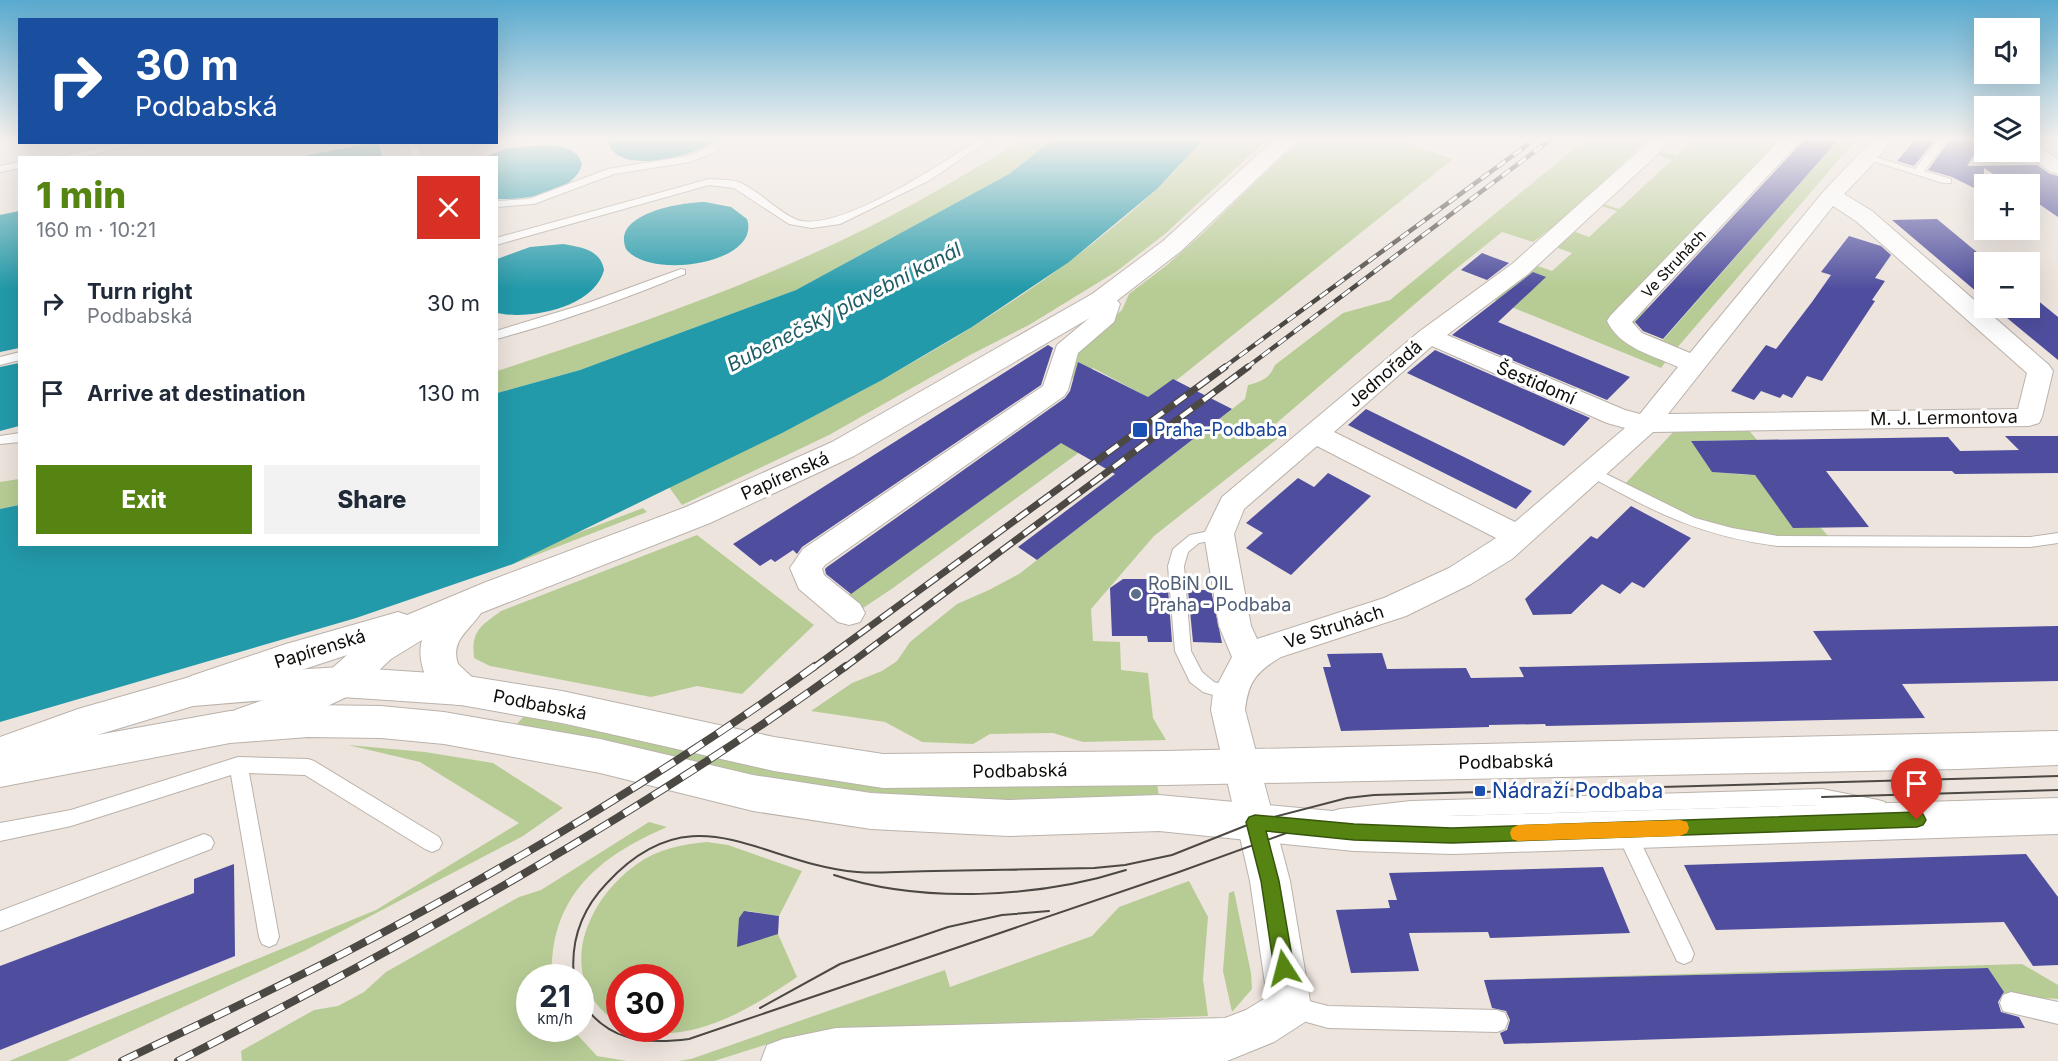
<!DOCTYPE html>
<meta charset="utf-8">
<style>
:root{--surface:#fff;--page:#f2f2f3;--text:#1f2937;--muted:#747a83;--accent:#558413}
body{margin:0;font-family:Inter,sans-serif;background:var(--page);color:var(--text);height:100vh;display:flex;flex-direction:column;font-size:22px;white-space:nowrap}
*{box-sizing:border-box;margin:0}
p{font-size:20px;color:var(--muted)}
.icon{flex:none;width:33px;height:33px;fill:none;stroke:currentColor;stroke-width:2;stroke-linecap:round;stroke-linejoin:round}
.map{position:relative;flex:1;overflow:hidden}
.panel{position:absolute;left:18px;top:156px;width:480px;height:390px;display:flex;flex-direction:column;background:var(--surface);border-radius:0px;box-shadow:0 6px 24px #0002}
.panel>*{flex:none}
.top-card{position:absolute;left:18px;top:18px;width:480px;height:126px;border-radius:0px;box-shadow:0 6px 24px #0002;background:#1a4fa0;color:#fff;overflow:hidden}
.buttons{position:absolute;left:1974px;top:18px;display:grid;gap:12px}
.buttons a{display:grid;place-items:center;width:66px;height:66px;border-radius:0px;background:var(--surface);box-shadow:0 6px 24px #0002;font-size:30px}
.speed{position:absolute;left:516px;top:964px;display:flex;gap:12px;font-size:30px;font-weight:700;text-align:center}
.speed>*{display:grid;place-content:center;width:78px;height:78px;border-radius:50%;background:var(--surface);box-shadow:0 6px 24px #0002;line-height:1}
.speed small{font-size:15px;font-weight:400}
.speed .limit{border:9px solid #d22;background:#fff;color:#111}
.pin{position:absolute;display:grid;place-items:center;width:51px;height:51px;color:#fff;margin:-62px -26px;border-radius:50% 50% 50% 0;rotate:-45deg;box-shadow:0 0 6px #0007}
.pin .icon{rotate:45deg}
.me{position:absolute;width:66px;margin:-33px;rotate:351deg;stroke-linejoin:round;filter:drop-shadow(0 0 4px #0008)}
.turn{display:flex;align-items:center;gap:21px;height:126px;padding:0 18px;font-size:27px}
.turn .icon{width:78px;height:78px;stroke-width:2.5}
.turn b{display:block;font-size:42px;line-height:51px}
.round{display:grid;place-items:center;flex:none;width:63px;height:63px;border-radius:0px;background:var(--page)}
.summary{display:flex;align-items:center;justify-content:space-between;height:102px;padding:0 18px}
h1{font-size:36px;font-weight:800;line-height:45px;color:var(--accent)}
.button{display:flex;gap:12px;margin-top:auto;padding:12px 18px}
.button a{flex:1;height:69px;border-radius:0px;background:var(--accent);color:#fff;font-size:24px;font-weight:800;line-height:69px;text-align:center}
.button a+a{background:var(--page);color:var(--text)}
ul{padding:0;list-style:none}
li{display:flex;align-items:center;gap:18px;height:90px;padding:0 18px}
li div{flex:1}
li b{display:block;font-size:22px}
li em{font-style:normal}
.map>svg:first-child{display:block}
</style>
<div class="map">
<svg width="2058" height="1061" viewBox="0 0 2058 1061">
<rect width="100%" height="100%" fill="#ede4dd"/>
<path fill="#b7cc95" fill-rule="evenodd" d="M1021,140h31l-43,34 -213,116 -216,80 -83,23v-22c159,-52 321,-108 465,-195 20,-12 40,-23 59,-36z
M1203,140h63l-100,93 -49,38 -88,54 -59,30 -141,80 -147,70 -13,-18c171,-82 346,-168 487,-297 17,-16 31,-33 47,-50z
M1304,140h92l57,19 -295,236 -265,193 -30,20 -15,-13 260,-186 36,-14 -51,-27 -15,10 -9,1 -1,-21 54,-48 7,-16 38,-29 36,-32 81,-78z
M1588,140h59l-76,73 -38,29 -31,-10 -50,40 -180,155 5,12 -123,97 -63,73 2,32 27,1 1,28 27,3 5,45 13,22 -83,2 -30,-9 -63,1 -17,10 -51,-2 -37,-20 -74,-11 41,-28 30,-12 15,-10 13,-19 47,-38 32,-14 30,-16 226,-175 3,-14c14,-4 21,-6 27,-20l68,-52 47,-13 185,-152 5,-1z
M1693,140h89l-172,185c8,21 39,28 57,35l-6,8 -169,-69 168,-148 16,5zM1658,155l14,5 -53,49 -16,-5zM1602,206l15,5 -28,26 -16,-6zM1555,247l17,6 -20,18 -17,-6z
M1838,140l16,2 -178,207 -51,-23 18,-20 5,2 -17,20 32,12z
M1747,428l10,12 -66,1 22,31c13,0 26,3 37,3l1,-3 70,56 7,8c-20,0 -41,2 -61,0 -52,-6 -96,-29 -142,-52l51,-55z
M19,479v26l-19,4v-27z
M643,508l4,4 -134,52 54,-27z
M697,535l117,90 -72,69 -45,-8 -46,11 -161,-31 -16,-8c-3,-28 7,-32 27,-47z
M524,716l227,48 406,20 2,12 -180,4 -62,-3 -92,-10 -79,-14 -229,-49z
M348,745l77,7 68,11 70,45 -40,28 -219,115 -237,110h-58l367,-151 143,-87 -99,-61z
M649,822l18,5c-68,29 -118,70 -115,151h-22v51h42l25,27 30,5h-385l-1,-10 73,-41 24,-4 26,-14 22,-20 133,-75 22,-7z
M707,842l21,3 74,26 -23,45 -31,-5 -9,6 39,17 19,43c-47,32 -106,69 -165,52h38v-51h-50l-1,46c-66,-43 -36,-122 18,-160 21,-15 45,-20 70,-22z
M1189,881l19,36 -5,62 5,37 -376,14 -42,7 -76,24h-35l12,-2 254,-89 5,17 142,-51 27,-29z
M1234,891l17,82 1,16 -20,23 -9,-41 6,-78z
M2022,964l36,21v14c-14,-2 -42,2 -53,-4l-17,-27 -504,12z"/>
<path fill="#239aaa" d="M609,140h106c-17,17 -105,37 -106,0z
M1052,140h151l-46,49 -88,73 -97,65 -90,53 -100,53 -269,131 -157,54 -356,104v-213l19,-4 1,39h476l1,-151 83,-23 216,-80 213,-116z
M376,142l3,1 3,14h-84z
M546,145c15,1 33,3 36,20 -10,30 -59,35 -85,34l-1,-41 -12,-1 25,-9z
M705,202l26,5 16,12c15,44 -96,62 -121,30 -15,-36 57,-47 79,-47z
M19,211v137l-19,4v-137z
M563,244c18,3 38,6 41,26 -10,38 -75,50 -107,43v-54l33,-12z
M19,363v63l-19,5v-64z"/>
<path fill="#4f4e9e" d="M1804,140h34l-175,199 -20,-8 -8,-9z
M1915,140h20l-21,26 -17,-5z
M1950,140h33l-16,26 70,-1 13,9 8,2v41l-28,-19v-14h-21l-25,-16v25l-32,-16 -24,-7z
M1937,219l47,39v40l-92,-78z
M1849,236l32,10 10,9 -16,23 10,3 -13,19 3,1 -53,80 -15,-5 -15,22 -9,-4 -3,4 -19,-7 -7,9 -23,-9 35,-46 10,4 36,-47 19,-27 -10,-3z
M1482,253l13,5 14,5 -22,17 -26,-10z
M1533,272l13,5 -48,45 132,55 -23,23 -155,-65z
M2030,294l28,23v43l-63,-52h35z
M1048,345l5,3 -12,37 -239,162 -5,7 -4,-4 -18,12 -4,-3 -11,7 -27,-22z
M1435,350l155,68 -26,28 -157,-73z
M1078,362l70,35 25,-18 59,30 -195,151 -19,-13 97,-73 -54,-31 -210,151 -25,-20 -1,-5 2,-2 238,-169 5,-7z
M1366,409l98,48 68,34 -16,18 -168,-84z
M2005,436h53v37l-103,1 -3,-3h-126l43,56 -76,1 -38,-53 -43,-3 -21,-31 257,-4 12,14 59,-1z
M1328,473l43,23 -80,79 -45,-27 17,-15 -17,-10 52,-45 16,9z
M1631,506l60,32 -47,50 -12,-6 -12,12 -18,-10 -31,30 -38,1 -8,-16 66,-63 6,3z
M1123,579h31l1,10h13l4,53h-24l-1,-6h-35l-2,-48z
M1188,590h23l11,53 -29,-1z
M2058,626v55l-156,3 23,34 -379,8 -1,-2 -56,1v2l-148,4 -18,-64h8l-4,-13 55,-1 5,16 79,-1 5,10 53,-1 -5,-10 313,-7 -19,-29z
M2026,854l32,43v68l-25,1 -29,-44 -288,8 -32,-65z
M234,864l1,92 -235,94v-84l194,-73v-14z
M1603,867l27,66 -140,5 -2,-6 -79,1 10,38 -68,2 -15,-63 54,-2 -2,-8h9l-8,-27z
M744,911l35,5 -1,18 -41,13 2,-29z
M1988,968l16,24 -6,10 3,10 18,5 6,11 -521,16 -4,-11 7,-3 3,-10 -4,-9 -14,-3 -8,-28z"/>
<g fill="none" stroke-linecap="round" stroke-linejoin="round">
<g stroke="#bab2ab" stroke-width="2">
<path id="service" d="M977,140h12l-59,40 -90,44 -28,4 -23,-4 -55,-36 -25,-3 -213,60v-7l213,-59c10,1 23,0 32,4 19,9 35,27 54,36 39,17 148,-56 182,-79z
M1938,140h10l-24,31 27,8v4h-8l-80,-25 5,-3 47,14z
M124,142h22l-68,16h-23z
M407,142h10l5,16h-10z
M715,146l3,1v4l-28,11 -76,12 -80,30 -38,3v-6l33,-2 79,-30 80,-13z
M20,162v6l-20,4v-6z
M681,269l4,1v4c-61,25 -124,48 -189,65v-8l89,-27z
M20,352v8l-20,5v-8z
M20,433v9l-20,2v-8z
M1592,467l103,51 37,10 46,8 252,1 28,-4v10l-28,4 -252,-1c-79,-10 -123,-34 -191,-71l-2,-3 2,-3z
M1219,529l5,1 3,4 -3,4 -25,5 -11,9 -4,14 7,85 11,21 12,10 22,6 3,5 -3,5 -6,2 -27,-8 -13,-10 -15,-31 -7,-85 5,-17 17,-14z
M238,757l70,2 6,2 125,76 3,6 -3,6 -7,3 -7,-3 -120,-74 -56,-2 30,164 -3,7 -7,3 -7,-3 -3,-7 -28,-162 -160,51 -71,15v-18l71,-13z
M1822,789l56,11 7,2 2,6 -2,6 -7,2 -56,-11 -411,12 -71,8 -7,-2 -2,-6 2,-6 7,-2 71,-8z
M1625,821l7,3 59,123 3,7 -3,7 -7,3 -7,-3 -62,-131 3,-6z
M204,834l7,3 3,6 -3,6 -211,82v-20z
M2011,992l47,10v22l-55,-13 -3,-8 3,-8z
M1290,996l38,10 169,4 8,3 3,8 -3,8 -8,3 -169,-4 -46,-13 -3,-8 3,-8z"/>
</g>
<g stroke="#bab2ab" stroke-width="2">
<path id="minor" d="M1651,140h22l-145,134 -81,61 178,75 15,4 38,-47c-26,-12 -58,-19 -71,-46l3,-5 170,-176h21l-169,182 10,11 48,20 134,-162 48,-51h20l-22,27 -26,27 28,17 177,154 4,6 -11,46 -3,6 -10,3 -376,6 -141,127 -41,25 -65,32 -125,41c-24,14 -33,25 -36,53l45,171 21,126 -6,15 -31,20 -47,19h-466l6,-16 16,-6 53,-11 389,-10 21,-8 21,-13 -17,-116 -39,-171 2,-17 19,-36 -13,-31 -15,-92 18,-37 198,-166 92,-67zM1833,206l23,15 171,152 -9,36 -350,5zM1432,346l175,77 18,5 -110,94 -181,-90zM1317,446l179,92 -47,30 -65,30 -127,41 -6,-13 -17,-92 10,-25z
M2030,143l7,2 21,14v15l-7,-2 -28,-19 -1,-1h8z
M1101,293l15,6 4,5 -6,18 -36,31 -10,37 -4,6 -239,169 -3,4 2,6 36,29 5,9 -5,9 -11,3 -11,-3 -39,-33 -9,-21 13,-19 240,-163 14,-41 37,-31 1,-7 -6,-7 4,-5z"/>
</g>
<g stroke="#bab2ab" stroke-width="2">
<path id="tertiary" d="M1274,140h24l-117,111 -71,55 -256,150 -144,67 -229,90c-11,17 -31,27 -23,51l16,15 6,11 -6,11c-4,1 -10,4 -14,4 -28,-1 -45,-41 -38,-65l-31,19 -36,34 -53,25 -53,19 -14,-5 -5,-11 5,-11 39,-14 55,-25 18,-16 -143,47 -13,-4 -6,-11 6,-11 95,-32 112,-32 9,3 79,-33 200,-75 146,-65 260,-148 71,-53z"/>
</g>
<g stroke="#bab2ab" stroke-width="2">
<path id="secondary" d="M342,667l119,8 101,16 212,46 109,17 283,-3 892,-20v34l-100,4 -792,16 -283,3 -109,-17 -212,-48 -101,-18 -119,-8 -63,2 -86,7 -96,29 133,-24 78,-6 73,1 63,6 156,27 153,36 118,18 137,7 151,-5 195,18 99,3 605,-18v36l-605,20 -99,-3 -195,-20 -151,5 -137,-7 -118,-18 -153,-38 -156,-29 -63,-6 -73,-1 -78,6 -230,44v-50l78,-28 115,-33z"/>
</g>
<use href="#service" fill="#fff" fill-rule="evenodd"/>
<use href="#minor" fill="#fff" fill-rule="evenodd"/>
<use href="#tertiary" fill="#fff" fill-rule="evenodd"/>
<use href="#secondary" fill="#fff" fill-rule="evenodd"/>
<path stroke="#4c4844" stroke-width="2" d="M1822,797l236,-7
M834,875c88,29 204,23 292,-5
M574,978c-4,-37 8,-69 33,-95 87,-94 153,-19 250,-11 25,2 52,-1 77,-1 54,-1 107,-2 160,-3l31,-3 47,-10 83,-33 92,-24 27,-3 684,-19
M580,1000c27,41 63,45 109,39l490,-167 124,-45
M760,1008l80,-44 108,-37 54,-12 47,-4"/>
<g stroke="#4c4844" stroke-width="4.5">
<path id="rail-far2" d="M1223,368l311,-228
M1246,368l304,-228"/>
</g>
<g stroke="#4c4844" stroke-width="7">
<path id="rail-far1" d="M813,668l412,-301
M844,668l404,-301"/>
</g>
<g stroke="#4c4844" stroke-width="8">
<path id="rail" d="M122,1061c75,-36 151,-71 224,-109 161,-84 322,-180 469,-286
M178,1061c231,-118 457,-243 668,-395"/>
</g>
<use href="#rail-far2" stroke="#fff" stroke-width="3" stroke-dasharray="10" stroke-linecap="butt"/>
<use href="#rail-far1" stroke="#fff" stroke-width="4.5" stroke-dasharray="14" stroke-linecap="butt"/>
<use href="#rail" stroke="#fff" stroke-width="6" stroke-dasharray="17" stroke-linecap="butt"/>
</g>
<linearGradient id="sky" x2="0" y2="1"><stop stop-color="#59aacf"/><stop offset="0.48" stop-color="#f7f3f0"/><stop offset="1" stop-color="#f7f3f0" stop-opacity="0"/></linearGradient>
<rect width="2058" height="289" fill="url(#sky)"/>
<path fill="#558413" stroke="#37560c" stroke-width="1.5" d="M1917,812l6,2 3,6 -3,5 -6,2 -465,16 -98,-3 -88,-9 13,50 15,87 -3,6 -7,3 -7,-3 -3,-6 -13,-87 -15,-59 3,-5 6,-2 99,9 98,4z"/>
<path fill="#f59e0b" d="M1680,820l7,2 2,6 -2,5 -7,3 -162,5 -6,-2 -2,-6 2,-5 6,-3z"/>
<g fill="#1a4fb4" stroke="#fff" stroke-width="2">
<rect x="1132" y="422" width="16" height="16" rx="3"/>
<rect x="1474" y="785" width="12" height="12" rx="3"/>
</g>
<circle fill="#5c6f8a" stroke="#fff" stroke-width="2" cx="1136" cy="594" r="6"/>
<g text-anchor="middle" stroke-width="6" stroke-linejoin="round" paint-order="stroke">
<g font-size="15" fill="#0f0d0a" stroke="#fff">
<text transform="translate(1674 264) rotate(-47)" y="5">Ve Struhách</text>
</g>
<g font-size="18" fill="#0f0d0a" stroke="#fff">
<text transform="translate(1385 374) rotate(-41)" y="6">Jednořadá</text>
<text transform="translate(1536 383) rotate(23)" y="6">Šestidomí</text>
<text transform="translate(1944 418) rotate(-1)" y="6">M. J. Lermontova</text>
<text transform="translate(785 476) rotate(-24)" y="6">Papírenská</text>
<text transform="translate(1334 627) rotate(-18)" y="6">Ve Struhách</text>
<text transform="translate(320 649) rotate(-17)" y="6">Papírenská</text>
<text transform="translate(540 705) rotate(11)" y="6">Podbabská</text>
<text transform="translate(1506 762) rotate(-1)" y="6">Podbabská</text>
<text transform="translate(1020 771) rotate(-1)" y="6">Podbabská</text>
</g>
<g font-size="18" fill="#164399" stroke="#fff" text-anchor="start">
<text x="1154" y="436">Praha-Podbaba</text>
</g>
<g font-size="18" fill="#4e5e75" stroke="#fff" text-anchor="start">
<text x="1148" y="590">RoBiN OIL<tspan x="1148" dy="21">Praha - Podbaba</tspan></text>
</g>
<g font-size="20" font-style="italic" fill="#1f5c65" stroke="#fff">
<text transform="translate(844 307) rotate(-27)" y="7">Bubenečský plavební kanál</text>
</g>
<g font-size="21" fill="#164399" stroke="#fff" text-anchor="start">
<text x="1492" y="798">Nádraží Podbaba</text>
</g>
</g>
</svg>
<div class="buttons">
<a><svg class="icon" aria-label="sound" viewBox="0 0 24 24"><path d="M4 9h4l5-4v14l-5-4H4zM17 9q2 3 0 6"/></svg></a>
<a><svg class="icon" aria-label="layers" viewBox="0 0 24 24"><path d="M12 4l9 5-9 5-9-5zM3 14l9 5 9-5"/></svg></a>
<a>+</a>
<a>−</a>
</div>
<div class="speed"><div>21<small>km/h</small></div><div class="limit">30</div></div>
<div class="pin" style="left:1917px;top:820px;background:#d93025"><svg class="icon" aria-label="arrive" viewBox="0 0 24 24"><path d="M6 21V4h12l-3 4 3 4H6"/></svg></div>
<svg class="me" style="left:1284px;top:968px" viewBox="-20 -20 40 40"><path d="M0-17L14 15 0 8-14 15z" fill="#558413" stroke="#fff" stroke-width="4"/></svg>
<div class="top-card">
<div class="turn"><svg class="icon" aria-label="right" viewBox="0 0 24 24"><path d="M7 20v-9h11M14 6l5 5-5 5"/></svg><div><b>30 m</b>Podbabská</div></div>
</div>
<section class="panel">
<div class="summary"><div><h1>1 min</h1><p>160 m · 10:21</p></div><a class="round" style="background:#d93025;color:#fff"><svg class="icon" aria-label="close" viewBox="0 0 24 24"><path d="M6 6l12 12M18 6L6 18"/></svg></a></div>
<ul>
<li><svg class="icon" aria-label="right" viewBox="0 0 24 24"><path d="M7 20v-9h11M14 6l5 5-5 5"/></svg><div><b>Turn right</b><p>Podbabská</p></div><em>30 m</em></li>
<li><svg class="icon" aria-label="arrive" viewBox="0 0 24 24"><path d="M6 21V4h12l-3 4 3 4H6"/></svg><div><b>Arrive at destination</b></div><em>130 m</em></li>
</ul>
<div class="button"><a>Exit</a><a>Share</a></div>
</section>
</div>
